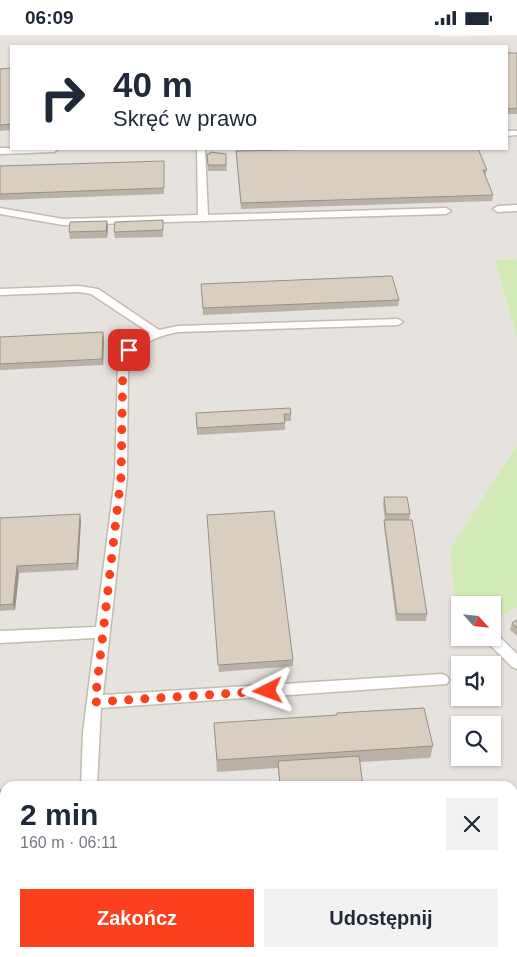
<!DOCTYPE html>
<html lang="pl">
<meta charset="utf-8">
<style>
:root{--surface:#fff;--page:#f2f2f3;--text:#1f2937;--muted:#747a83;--accent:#fc3f1d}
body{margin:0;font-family:Arial,sans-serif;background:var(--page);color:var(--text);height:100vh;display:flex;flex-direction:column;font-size:19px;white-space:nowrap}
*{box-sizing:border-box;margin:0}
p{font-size:16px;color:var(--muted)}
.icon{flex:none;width:28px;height:28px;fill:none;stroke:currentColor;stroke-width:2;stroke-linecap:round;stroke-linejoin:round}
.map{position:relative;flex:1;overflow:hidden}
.sheet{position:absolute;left:0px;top:746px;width:518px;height:176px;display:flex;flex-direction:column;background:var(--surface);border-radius:15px 15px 0 0;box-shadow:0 1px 4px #0004}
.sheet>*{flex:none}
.banner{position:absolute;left:10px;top:10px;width:498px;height:105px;border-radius:0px;box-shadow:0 1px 4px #0004;background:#fff;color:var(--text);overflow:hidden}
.needle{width:32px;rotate:117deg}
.buttons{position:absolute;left:451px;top:561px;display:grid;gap:10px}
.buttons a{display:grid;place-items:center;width:50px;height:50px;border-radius:0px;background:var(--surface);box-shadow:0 1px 4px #0004;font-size:25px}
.pin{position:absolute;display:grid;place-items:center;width:42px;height:42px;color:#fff;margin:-21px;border-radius:10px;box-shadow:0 2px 8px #0006}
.me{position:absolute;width:55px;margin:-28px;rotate:267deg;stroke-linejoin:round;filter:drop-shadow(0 0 4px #0008)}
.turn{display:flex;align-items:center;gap:18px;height:105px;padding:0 20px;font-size:22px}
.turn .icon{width:65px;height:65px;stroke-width:2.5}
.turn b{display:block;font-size:35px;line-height:42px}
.round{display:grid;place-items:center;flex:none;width:52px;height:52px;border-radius:0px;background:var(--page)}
.head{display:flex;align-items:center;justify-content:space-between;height:85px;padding:0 20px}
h1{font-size:30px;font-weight:800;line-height:38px}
.button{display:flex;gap:10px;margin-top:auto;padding:10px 20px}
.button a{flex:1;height:58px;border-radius:0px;background:var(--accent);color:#fff;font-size:20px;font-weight:800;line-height:58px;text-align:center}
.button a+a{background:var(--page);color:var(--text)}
.status{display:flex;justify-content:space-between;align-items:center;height:35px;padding:0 25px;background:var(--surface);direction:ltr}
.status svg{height:14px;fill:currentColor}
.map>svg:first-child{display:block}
</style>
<div class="status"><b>06:09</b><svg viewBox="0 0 49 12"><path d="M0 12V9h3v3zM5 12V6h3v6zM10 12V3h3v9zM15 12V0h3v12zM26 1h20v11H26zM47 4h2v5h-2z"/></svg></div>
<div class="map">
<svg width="517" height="922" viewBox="0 0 517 922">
<rect width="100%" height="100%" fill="#f6f3ec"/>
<path fill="#e6e2dd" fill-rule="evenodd" d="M0,0h440l1,2 76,-2v224l-22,1 22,78v108l-67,103 9,89 33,-1 1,-17 24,-13v350h-517zM11,11h495v103h-495zM460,630h32v32h-32zM460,690h32v32h-32zM5,751h507v167h-507z"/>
<path fill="#d2eab5" d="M517,224v79l-22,-78z
M517,411v161l-24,13 -1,-15h-32l1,33 -2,1 -9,-90z"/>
<path fill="#e5e3e0" d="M241,918h158l1,4h-224z"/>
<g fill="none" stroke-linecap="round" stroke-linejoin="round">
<g stroke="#c2bbae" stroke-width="3">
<path id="lane" d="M506,96h11v4l-11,1z
M0,113l58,1 -4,3 -54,2z
M197,114h8l3,66 238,-7 5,3 -5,3 -383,11 -63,-11v-6l63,11 135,-4z
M517,170v6l-19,1 -5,-3 5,-3z
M79,251l19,3 61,41 19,-4 220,-7 5,3 -5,3 -220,7c-21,4 -38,11 -50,29l-1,116 -24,218 339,-21 5,2 2,4 -2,4 -346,24 -4,78h-16l2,-54 12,-94 -95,5v-12l96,-4 19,-150 3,-116 11,-16 21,-12 -59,-39 -12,-2 -79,3v-6z
M494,599l5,2 18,18v15l-5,-2 -23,-23 -2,-4 1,-3h4z
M5,886v18l-5,1v-18z
M74,918h18l-1,4h-18z"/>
</g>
<use href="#lane" fill="#fff" fill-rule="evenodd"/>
</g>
<path fill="#bab2a6" d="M506,18h11v61h-11z
M11,33v62l-11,1v-62z
M236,116l251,19 -2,6 8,19 -1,6 -251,8z
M207,119h19l1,17h-19z
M0,131l164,1v27l-164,6z
M163,185v17l-48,1 -1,-6z
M107,186l1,6 -1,11 -37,1 -1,-7z
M201,249l198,16 -1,6 -195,9z
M103,297l1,7 -1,26 -103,5v-33z
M196,378l95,1v7h-6v9l-88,5z
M384,462l26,17 -1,6 18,94 -1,7h-30l-12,-94v-7h1l-2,-16z
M207,480l86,145v6l-74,6z
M0,483l81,3 -3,49 -59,3 -4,37 -15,1z
M517,585v16l-7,-6 2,-7z
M214,688l219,23 -3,12 -70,4 3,24h-83l-2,-18 -61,4z
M0,755h5v31h-5z"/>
<path fill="#979187" d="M107,186l1,6 -1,11 -1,-7z
M103,297l1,7 -1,26 -1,-6z
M80,479l1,7 -3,49 -1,-7z
M17,531l2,7 -4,37 -2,-6z"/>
<path fill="#d8cfc1" stroke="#979187" d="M506,18h11v55l-11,1z
M11,33v56l-11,1v-56z
M331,114h147l9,21h-4l10,25 -252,8 -5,-52z
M210,117l16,2v11h-18l-1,-11h3z
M164,126v27l-164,6v-28z
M163,185v10l-49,2 1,-10z
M107,186l-1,10 -37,1 1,-10z
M392,241l7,24 -196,8 -2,-24z
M103,297l-1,27 -102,5v-27z
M290,373l1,6h-7l1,9 -88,5 -1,-15z
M384,462h23l3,17h-24z
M274,476l19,149 -75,5 -11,-150z
M80,479l-3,49 -60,3 -4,38 -13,1v-87z
M384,485h28l15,94h-30z
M517,585v8l-5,-5z
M424,673l9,38 -216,14 -3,-37 123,-8v-2z
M359,721l4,30h-83l-2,-25z
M0,755h5v25h-5z"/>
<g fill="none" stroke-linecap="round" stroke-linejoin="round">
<path stroke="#fc3f1d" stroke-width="9" stroke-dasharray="0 16.2" d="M129,315l-6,11 -2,116 -26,225 173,-11"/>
</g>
</svg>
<div class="buttons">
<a><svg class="needle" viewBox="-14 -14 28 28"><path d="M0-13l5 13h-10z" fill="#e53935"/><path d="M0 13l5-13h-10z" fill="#747a83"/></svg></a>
<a><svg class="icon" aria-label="sound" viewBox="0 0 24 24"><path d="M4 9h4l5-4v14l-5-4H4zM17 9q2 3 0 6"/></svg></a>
<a><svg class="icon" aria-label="search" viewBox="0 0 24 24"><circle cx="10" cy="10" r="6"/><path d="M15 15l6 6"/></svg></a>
</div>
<div class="pin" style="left:129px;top:315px;background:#d93025"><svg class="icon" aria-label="arrive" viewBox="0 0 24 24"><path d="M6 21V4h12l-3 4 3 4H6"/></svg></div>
<svg class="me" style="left:268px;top:656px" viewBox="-20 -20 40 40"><path d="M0-17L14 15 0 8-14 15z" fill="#fc3f1d" stroke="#fff" stroke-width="4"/></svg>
<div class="banner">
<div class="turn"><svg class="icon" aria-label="right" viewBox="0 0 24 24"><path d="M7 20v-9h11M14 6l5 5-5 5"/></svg><div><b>40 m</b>Skręć w prawo</div></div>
</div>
<section class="sheet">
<div class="head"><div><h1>2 min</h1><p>160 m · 06:11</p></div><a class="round"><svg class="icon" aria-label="close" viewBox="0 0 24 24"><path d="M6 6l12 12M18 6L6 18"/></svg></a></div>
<div class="button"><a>Zakończ</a><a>Udostępnij</a></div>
</section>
</div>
